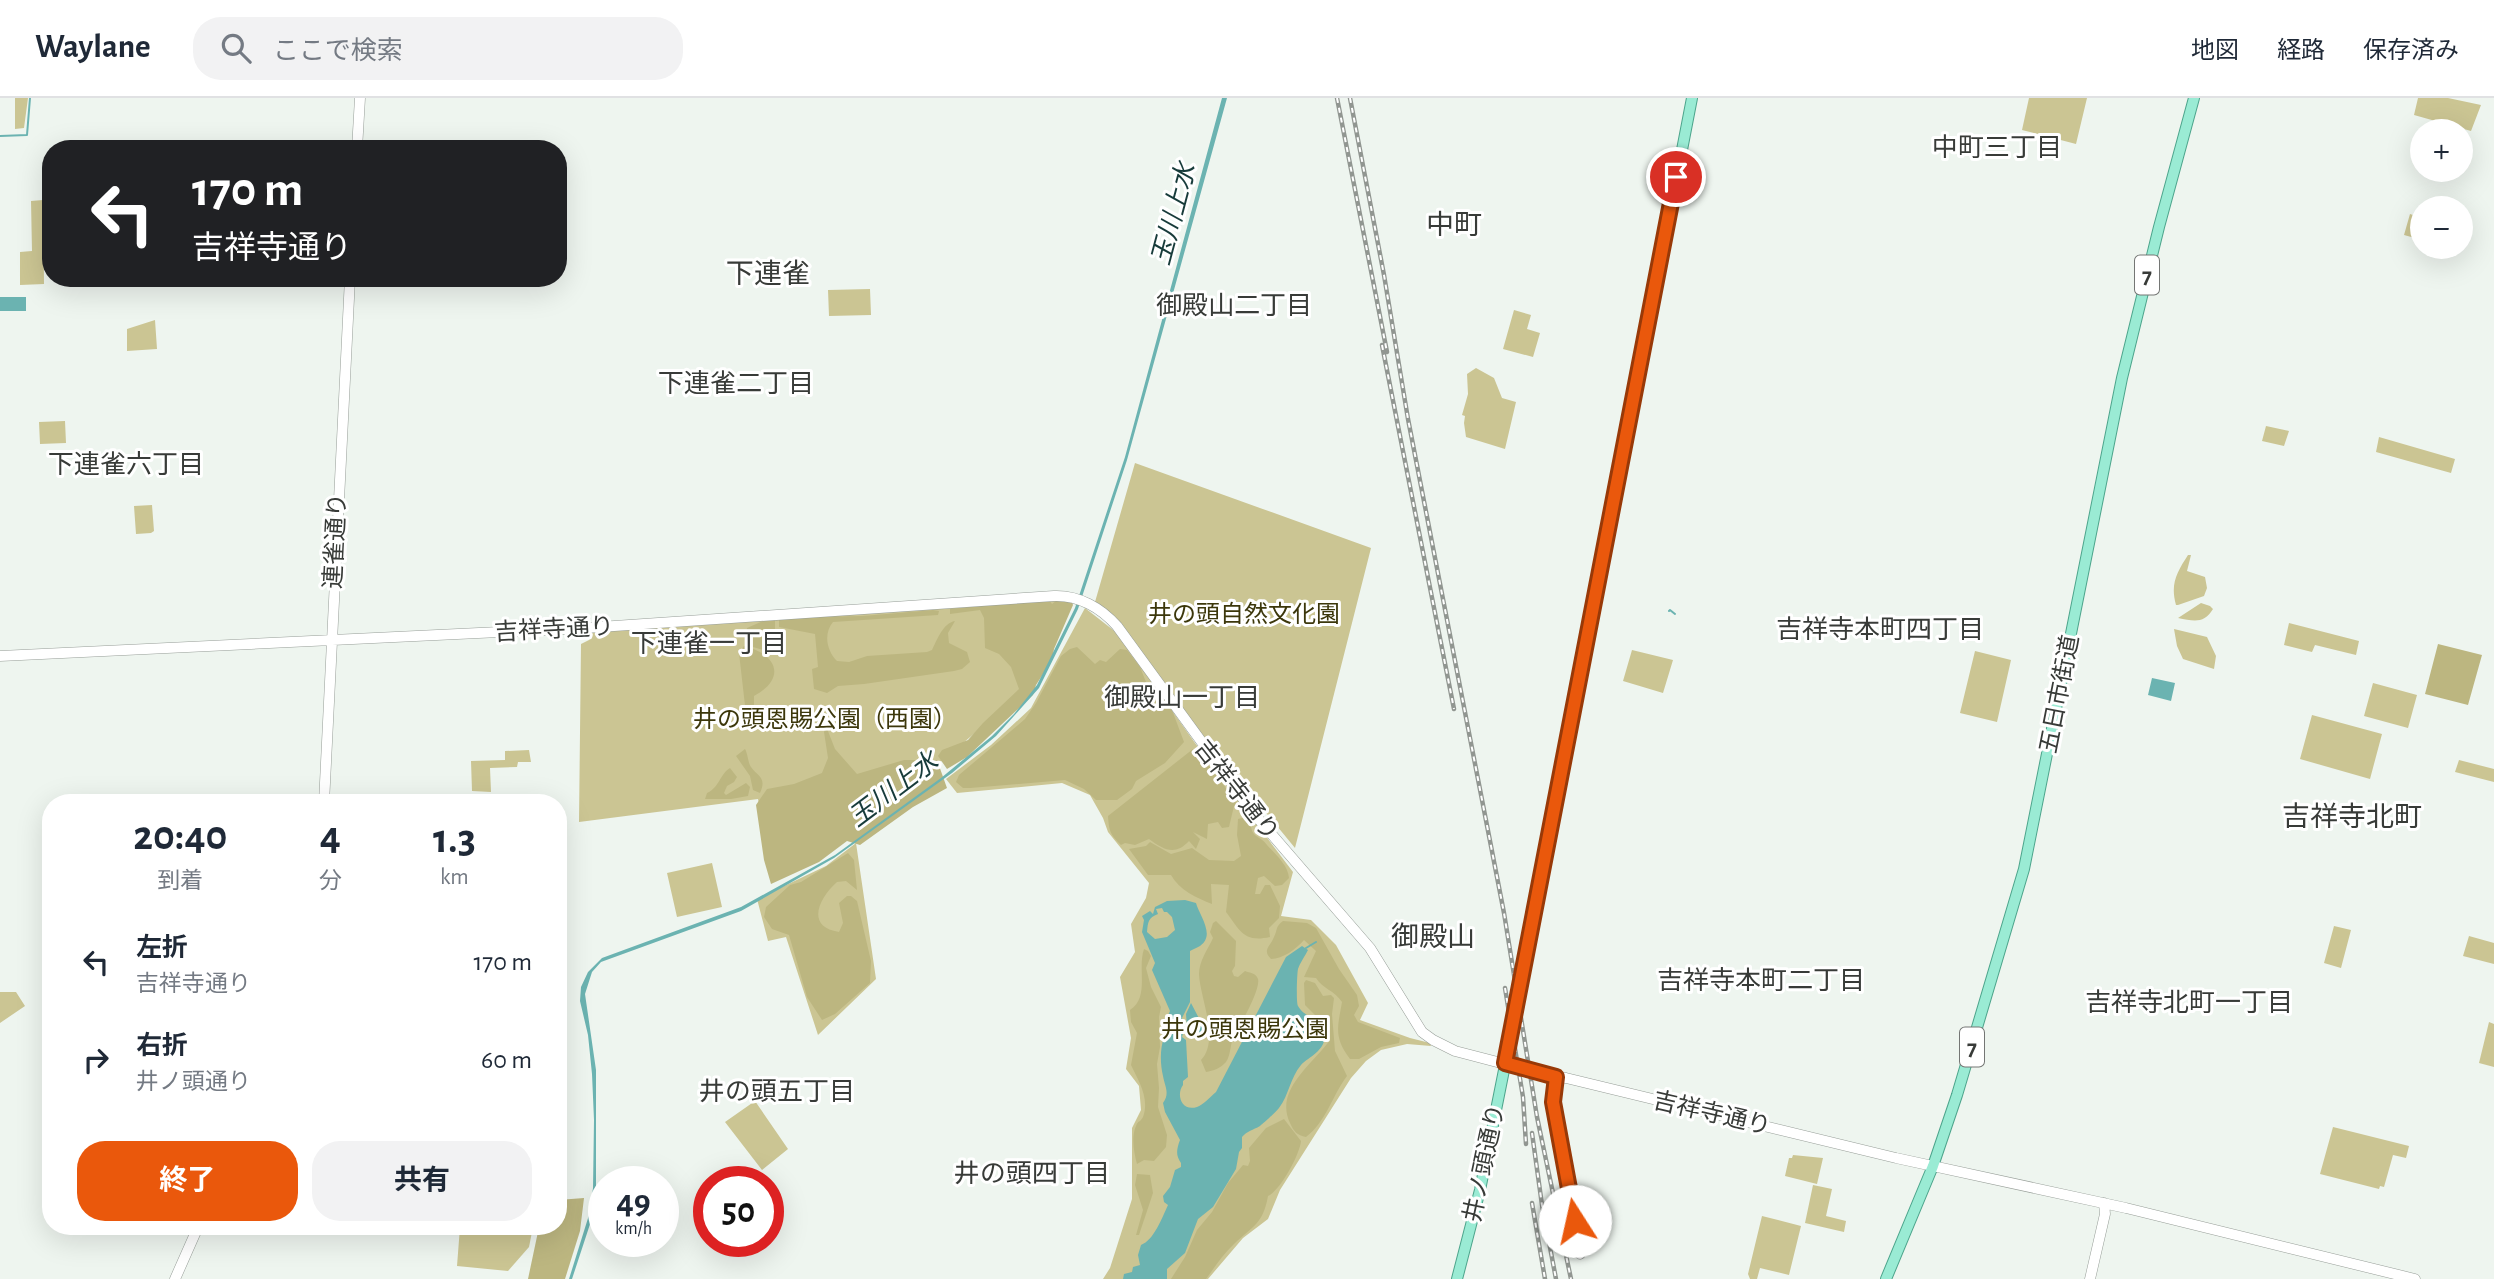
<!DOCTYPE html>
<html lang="ja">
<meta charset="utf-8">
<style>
:root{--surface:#fff;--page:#f2f2f3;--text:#1f2937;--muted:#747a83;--line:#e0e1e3;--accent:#ea580c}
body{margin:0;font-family:"Alegreya Sans","Noto Sans JP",sans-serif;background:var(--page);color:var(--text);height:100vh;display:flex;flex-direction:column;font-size:26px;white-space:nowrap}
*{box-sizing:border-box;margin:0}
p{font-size:23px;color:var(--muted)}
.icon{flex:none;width:38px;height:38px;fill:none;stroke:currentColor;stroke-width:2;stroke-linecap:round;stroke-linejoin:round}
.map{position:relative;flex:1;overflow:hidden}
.panel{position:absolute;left:42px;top:696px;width:525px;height:441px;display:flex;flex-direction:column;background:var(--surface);border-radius:28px;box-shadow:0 7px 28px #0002}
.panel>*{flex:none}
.banner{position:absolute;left:42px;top:42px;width:525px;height:147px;border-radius:28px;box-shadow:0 7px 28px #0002;background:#202124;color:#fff;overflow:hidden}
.tools{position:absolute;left:2410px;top:21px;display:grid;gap:14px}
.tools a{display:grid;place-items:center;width:63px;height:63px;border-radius:50%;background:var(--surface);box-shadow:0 7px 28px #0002;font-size:35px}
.speed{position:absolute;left:588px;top:1068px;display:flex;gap:14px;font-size:35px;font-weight:700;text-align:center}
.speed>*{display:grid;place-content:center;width:91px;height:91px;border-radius:50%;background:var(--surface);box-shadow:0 7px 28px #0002;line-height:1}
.speed small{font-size:18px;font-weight:400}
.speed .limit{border:10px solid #d22;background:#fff;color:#111}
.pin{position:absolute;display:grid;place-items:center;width:60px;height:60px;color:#fff;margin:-30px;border:4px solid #fff;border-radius:50%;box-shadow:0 2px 7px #0007}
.me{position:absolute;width:77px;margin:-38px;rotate:350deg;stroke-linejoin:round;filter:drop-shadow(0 0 5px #0008)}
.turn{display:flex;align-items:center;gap:24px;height:147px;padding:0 35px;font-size:32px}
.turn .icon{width:91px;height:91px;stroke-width:2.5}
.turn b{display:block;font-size:49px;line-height:60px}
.eta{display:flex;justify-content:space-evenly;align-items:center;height:119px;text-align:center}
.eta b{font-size:42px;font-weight:700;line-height:49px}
.action{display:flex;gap:14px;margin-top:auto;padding:14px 35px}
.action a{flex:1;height:80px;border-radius:28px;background:var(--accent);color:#fff;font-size:28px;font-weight:700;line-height:80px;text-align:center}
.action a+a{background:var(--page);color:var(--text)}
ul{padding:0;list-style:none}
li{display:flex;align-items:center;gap:21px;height:98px;padding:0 35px}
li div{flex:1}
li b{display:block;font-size:26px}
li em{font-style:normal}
header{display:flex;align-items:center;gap:42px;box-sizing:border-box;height:98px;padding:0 35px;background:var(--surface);border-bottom:2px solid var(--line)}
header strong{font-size:33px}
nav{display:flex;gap:38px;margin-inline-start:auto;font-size:24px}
.search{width:490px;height:63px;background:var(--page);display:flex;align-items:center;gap:18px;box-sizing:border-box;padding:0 24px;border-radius:28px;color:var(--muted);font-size:26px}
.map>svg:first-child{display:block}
</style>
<header>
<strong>Waylane</strong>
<div class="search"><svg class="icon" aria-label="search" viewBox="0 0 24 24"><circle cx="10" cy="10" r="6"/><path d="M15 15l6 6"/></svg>ここで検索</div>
<nav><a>地図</a><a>経路</a><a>保存済み</a></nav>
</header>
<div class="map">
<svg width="2494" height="1181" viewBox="0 0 2494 1181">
<rect width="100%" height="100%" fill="#eef5ef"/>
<path fill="#cbc593" d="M15,0h13l-4,30 -9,1z
M2029,0h58l-11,46 -54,-14z
M2418,0h30l33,7 -10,26 -57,-16z
M43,102l1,84 -24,1v-33l12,-1 -1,-50z
M2410,116l12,4v22l-18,-5z
M870,191l1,26 -42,1 -1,-26z
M1514,212l17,5 -4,14 13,4 -7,24 -30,-8z
M155,222l2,29 -30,2v-22z
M1476,270l18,10 8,20 14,4 -11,47 -39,-12 -2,-14 1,-7 -3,-1 6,-21 -1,-20z
M65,323l1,22 -26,1 -1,-22z
M2266,328l23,5 -5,15 -22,-5z
M2379,339l76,22 -4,14 -75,-21z
M1135,365l236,85 -76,300 -91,-111 -85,-116 -24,-19z
M152,407l2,26 -3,2 -15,1 -2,-28z
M2188,457h3l-4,16 18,6 2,11 -3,8 -26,9h-2c-6,-21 1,-33 12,-50z
M1058,502l-36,93 -79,67 -123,90 -48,24 -14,-75 -179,23 2,-178 8,-4 3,-8z
M2201,505l9,3 3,3c-9,15 -19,12 -35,9z
M1085,510l32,25 78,110 98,129 -12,44 30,4 25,25 32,58 -8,17 50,18 20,5 1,3 -24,-2 -26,6 -15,11 -15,17 -71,112 -12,29 -25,19 -35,41h-105l7,-11 22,-69v-71l9,-18 -2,-24 -13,-17 5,-31 -11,-61 15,-25 -4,-28 15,-26 3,-15 -41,-51 -5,-14 -13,-23 -28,-12 -105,10 -11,-14 45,-34 40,-37z
M2289,525l70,18 -3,14 -41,-10 -3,7 -28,-7z
M2174,531l33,8 9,19 -2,13 -31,-10 -6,-13z
M1632,552l41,10 -10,33 -40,-12z
M1975,553l36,9 -14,62 -37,-9z
M2373,585l44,12 -9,33 -44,-12z
M2312,617l70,19 -12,45 -70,-20z
M529,652l2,12h-13l-1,5 -27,1 1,24 -19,-1 -1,-30 34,-1v-9z
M2459,662l35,9v13l-39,-10z
M856,745l20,136 -58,56 -32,-98 -18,4 -11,-42 69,-33z
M712,765l10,44 -45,10 -10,-44z
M2334,828l17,4 -10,38 -17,-5z
M2469,838l25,7v21l-31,-8z
M0,894h16l9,14 -25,17z
M2489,924l5,2v43l-15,-4z
M755,1003l33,48 -26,21 -37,-48z
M2333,1029l76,19 -3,12 -13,-3 -9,32 -4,-1 -1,3 -59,-15z
M1793,1057l30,3 -6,26 -32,-8 4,-18h3z
M1813,1087l19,4 -6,27 20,5 -2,11 -39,-9z
M1762,1118l39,10 -12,49 -29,-7 -3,11h-7l-2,-5z
M460,1129h73l-4,20 -21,24 -51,-5z"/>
<path fill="#bcb680" d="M1060,500l12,4 1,3 -19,44 -2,11 -16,25 -3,10 -66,62 -20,12 -9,-13 4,-6 26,-10 15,-17 36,-34 -8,-22 -12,-13 -14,-6 -1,-30 -4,-8 -30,4v-5l87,-9 3,2 4,-3 5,1 3,4z
M933,512l6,1 -1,4 -105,7c-10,12 -6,29 4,39l12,1 18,-6 60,-4 5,-2c5,-10 11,-27 23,-29l-7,12 1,10 18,9 3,10 -8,7 -8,2 -90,13 -26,2 -11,7 -13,-4 -2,-20 6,-2 -3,-33 -36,-7v-7l19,-3 65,-1z
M775,522v9l-6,4 1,19 -17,-5 -7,-9 1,-10 16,-7z
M2438,546l44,11 -14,50 -43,-11z
M744,548c33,8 43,32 10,50v9l5,14 -9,13 -3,-9 -8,-70z
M1077,549l18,17 5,-4 6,2 14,-13 7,1 13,17 6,15 26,28 12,32 -19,21 -29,18 -4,8 -15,11h-21l-12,-11 -19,-9 -95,8h-7l-7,-6 3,-7 66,-56 11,-16 25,-47 9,-7z
M785,609l15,5 2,14c-8,2 -14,-2 -23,1l-7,-5 8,-8 1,-5z
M826,628l9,23 22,25 47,-14h33l10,28 -34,19 -53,38 -13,-4 -28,21 -48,22 -7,-24 -8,-55 11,-16 27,-5 28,-11 6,-15 -4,-26z
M745,651c3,5 3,14 6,18 7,10 16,10 9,26l-7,-3 -3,-14 -14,-20z
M1193,651l13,13 32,42 -4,2 -5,21 -7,1 -4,-6 -10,2 -1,15 -14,-7 7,7 -4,10 -7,-8c-14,15 -25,9 -40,-2l-14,6 -10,-2 -4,2c-11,-11 -12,-14 -13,-29z
M730,670l7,9 -3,5 -7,4 -3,7 2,2 20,-12 4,4 -2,9 -17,3h-26l2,-6c12,-5 13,-19 23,-25z
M1242,720l9,6c0,14 9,11 16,21 9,10 21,20 22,33l-7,7 -7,1 -11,-10 -6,2 -3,16h5l5,-9h5l10,21 -1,12 -10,10 1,9c-27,6 -30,-7 -44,-25l3,-27 -18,-1 1,20c-15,-6 -33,-14 -41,-29h-23l-19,-26 17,-3 4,-4 21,12 21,-6 17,12 25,1 7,-5 -4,-21 1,-16z
M848,755l6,7 3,30 -11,-9 -9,1c-18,16 -32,45 2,50l4,-9 -4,-20 8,-7h4l6,5 14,60 -1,22 -35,31 -13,6 -15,-23 -18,-62 -17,-6 -8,-12 2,-10 24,-22 11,-3z
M1216,823l20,20 -1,25 -3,5 2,5 4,1 7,-6c5,2 11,2 13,8 3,10 -18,47 -24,56 -4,9 -3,20 -8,27 -5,6 -13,9 -20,10l-5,-12c19,-20 -1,-62 -2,-86 0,-13 9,-25 14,-36l-3,-6 3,-9z
M1283,823l24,2 9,5 23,41 18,26 2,11 -5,9 4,7 42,16 -1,5 -18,4 -22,12h-9c-17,-22 -12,-33 -8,-57 -8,-12 -19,-13 -26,-24l-12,-1 12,-26 -12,-11c-8,9 -21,19 -33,19 -9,-9 -1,-12 3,-22 4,-8 1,-10 9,-16z
M1144,851l4,2 3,5 -5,12 5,19 10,20 -2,10 1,30 -3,17 2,24 -1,19 9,28 -1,12 -12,14 -10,-1 -7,4c-3,-11 -6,-27 -1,-38 2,-6 4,-3 7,-9 7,-19 -5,-37 -12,-52l6,-32 -6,-11 -1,-12c20,-13 7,-41 14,-61z
M1306,882l9,3 8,13 8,-1 3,3 -2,16 3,37 12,25c-15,20 -21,46 -41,61 -9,-2 -12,-5 -16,-14 -16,-33 23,-59 40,-83l-4,-14 -21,-21 -1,-22z
M1284,1021l17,22c-1,13 -21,50 -33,55 -5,28 -15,30 -34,48 -11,10 -19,23 -28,35h-35l14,-22 12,-27 15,-18 16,-29 15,-18 5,1 2,-5 -1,-13 17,-20z
M1137,1076l13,1 3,18 -14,42h-3l7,-25 -8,-25z
M584,1100l-4,33 -15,48h-37l11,-52h19v-27z"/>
<path fill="#6bb3b1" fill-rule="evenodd" d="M1222,0h5l-100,362 -49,149 -39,79 -43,48 -44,37 -118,85 -93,53 -140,51 -9,10 -7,22 11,76v117l-3,28 -21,64h-3l20,-64 4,-27 1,-68 -2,-46 -4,-39 -8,-34 1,-14 7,-15 14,-14 139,-51 94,-52 106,-77 51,-42 22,-22 23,-29 38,-77 50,-151z
M0,199h26v14h-26z
M2152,580l23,5 -4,18 -23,-6z
M1185,802l11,3c3,12 20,32 4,43 -3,2 -7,3 -10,5v51l-8,16 2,12 -2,7 4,3 2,37 -5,4v4c-7,9 -2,27 14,22 6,-2 13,-10 19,-15l70,-135 16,-11 6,4c-3,6 -8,13 -10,19 -1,4 -2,34 0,37 6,12 28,14 27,31 -2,15 -15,19 -24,28 -11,13 -12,30 -22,43 -3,4 -15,15 -19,18 -7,4 -13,5 -18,11v11l-3,4 -3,17 -23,38 -15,12 -13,34 -18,16v10h-44l1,-5 8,-2 1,-5 7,-2 -2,-10 3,-10c13,-5 21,-27 27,-40l-4,-3 -1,-6 7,-9 5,-17 6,-3v-4c-6,-8 -4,-15 -1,-23l-15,-28 -2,-9c7,-10 2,-16 0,-27 -3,-13 -3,-27 1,-39l-2,-2 7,-5 -4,-8 5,-11 -18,-41 3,-7 -13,-31 2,-12 -2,-4 8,-5 3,3 2,-7 12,-6zM1162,810l2,4h3l5,5 3,13 -8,7 -12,2 -8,-7c1,-10 1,-14 11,-18l-2,-5z
M1191,905l13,25 -1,6 -10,-1 -6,-5 -1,-14z"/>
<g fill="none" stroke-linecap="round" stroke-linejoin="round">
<path stroke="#6bb3b1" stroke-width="2" d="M0,38l27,-1 3,-37
M1669,513l1,-1 5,4
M1306,850l10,-6"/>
<g stroke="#979e98" stroke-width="11">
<path id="secondary" d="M357,51l3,-51
M0,558l585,-28 469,-32c25,-1 47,12 63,30l138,189 115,133 52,84 11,8 22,11 92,24 19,3 330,80 230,50 289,71
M324,705l26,-525
M1556,979l-3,25 27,152
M175,1181l23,-52
M2090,1181l15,-65 -1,-11"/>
</g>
<g stroke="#4ca48b" stroke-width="12">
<path id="primary" d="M1457,1181l23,-89 35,-175 177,-917
M1886,1181l47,-113 24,-71 67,-226 98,-491 37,-151 35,-129"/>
</g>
<use href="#secondary" stroke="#fff" stroke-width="10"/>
<use href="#primary" stroke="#9aebd4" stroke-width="10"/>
<g stroke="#919691" stroke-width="4.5">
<path id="rail" d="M1337,0l50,254
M1350,0l34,177 24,144 96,494 33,204 34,162
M1382,247l72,364
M1505,890l18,109 3,47
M1532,1035l10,72 14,74
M1532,1105l13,76"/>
</g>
<use href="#rail" stroke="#fff" stroke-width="2" stroke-dasharray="5" stroke-linecap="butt"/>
</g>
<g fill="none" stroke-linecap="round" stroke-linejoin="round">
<g stroke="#983908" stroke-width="18">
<path id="route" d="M1575,1123l-22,-119 3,-25 -51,-14 171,-886"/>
</g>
<use href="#route" stroke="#ea580c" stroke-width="12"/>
</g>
<g text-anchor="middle" stroke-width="6" stroke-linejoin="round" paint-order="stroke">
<g fill="#fff" stroke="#747674" stroke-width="2">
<rect x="2135" y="157.5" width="24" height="39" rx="5"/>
<rect x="1960" y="929.5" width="24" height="39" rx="5"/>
</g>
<g font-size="23" font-weight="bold" fill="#383b38">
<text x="2147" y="185">7</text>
<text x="1972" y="957">7</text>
</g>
<g font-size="24" fill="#383b38" stroke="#fff">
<text transform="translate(335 443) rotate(-87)" y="8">連雀通り</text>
<text transform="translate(554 531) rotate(-3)" y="8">吉祥寺通り</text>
<text transform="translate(2059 596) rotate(-79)" y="8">五日市街道</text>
<text transform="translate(1237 692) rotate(52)" y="8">吉祥寺通り</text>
<text transform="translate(1712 1015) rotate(13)" y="8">吉祥寺通り</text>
<text transform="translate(1484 1065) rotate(-78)" y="8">井ノ頭通り</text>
</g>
<g font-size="24" fill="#3c370b" stroke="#fff">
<text x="1244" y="524">井の頭自然文化園</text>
<text x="825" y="629">井の頭恩賜公園（西園）</text>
<text x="1245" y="939">井の頭恩賜公園</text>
</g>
<g font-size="26" fill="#383b38" stroke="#fff">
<text x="1997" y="58">中町三丁目</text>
<text x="1234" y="216">御殿山二丁目</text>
<text x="736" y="294">下連雀二丁目</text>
<text x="126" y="375">下連雀六丁目</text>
<text x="1880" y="540">吉祥寺本町四丁目</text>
<text x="709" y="554">下連雀一丁目</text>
<text x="1182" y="608">御殿山一丁目</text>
<text x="1761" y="891">吉祥寺本町二丁目</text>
<text x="2189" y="913">吉祥寺北町一丁目</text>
<text x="777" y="1002">井の頭五丁目</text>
<text x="1032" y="1084">井の頭四丁目</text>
</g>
<g font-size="26" font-style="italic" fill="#173b3a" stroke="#fff">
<text transform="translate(1173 116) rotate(-75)" y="9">玉川上水</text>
<text transform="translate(893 691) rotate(-37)" y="9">玉川上水</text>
</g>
<g font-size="28" fill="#383b38" stroke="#fff">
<text x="1454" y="136">中町</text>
<text x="768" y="185">下連雀</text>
<text x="2352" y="728">吉祥寺北町</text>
<text x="1433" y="848">御殿山</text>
</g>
</g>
</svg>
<div class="tools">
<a>+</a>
<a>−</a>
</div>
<div class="speed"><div>49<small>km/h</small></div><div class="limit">50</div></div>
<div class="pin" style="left:1676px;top:79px;background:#d93025"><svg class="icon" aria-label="arrive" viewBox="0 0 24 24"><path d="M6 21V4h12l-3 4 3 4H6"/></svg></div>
<svg class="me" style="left:1575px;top:1123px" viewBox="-20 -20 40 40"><circle r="19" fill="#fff"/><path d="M0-13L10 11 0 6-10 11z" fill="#ea580c"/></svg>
<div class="banner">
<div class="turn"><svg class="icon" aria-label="left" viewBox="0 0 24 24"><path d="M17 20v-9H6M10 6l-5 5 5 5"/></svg><div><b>170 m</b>吉祥寺通り</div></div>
</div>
<section class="panel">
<div class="eta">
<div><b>20:40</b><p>到着</p></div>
<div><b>4</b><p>分</p></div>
<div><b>1.3</b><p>km</p></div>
</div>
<ul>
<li><svg class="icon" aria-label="left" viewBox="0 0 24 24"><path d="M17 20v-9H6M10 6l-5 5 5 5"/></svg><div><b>左折</b><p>吉祥寺通り</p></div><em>170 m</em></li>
<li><svg class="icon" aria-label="right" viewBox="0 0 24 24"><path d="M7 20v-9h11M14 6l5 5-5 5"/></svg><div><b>右折</b><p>井ノ頭通り</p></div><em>60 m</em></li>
</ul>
<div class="action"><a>終了</a><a>共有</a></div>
</section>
</div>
